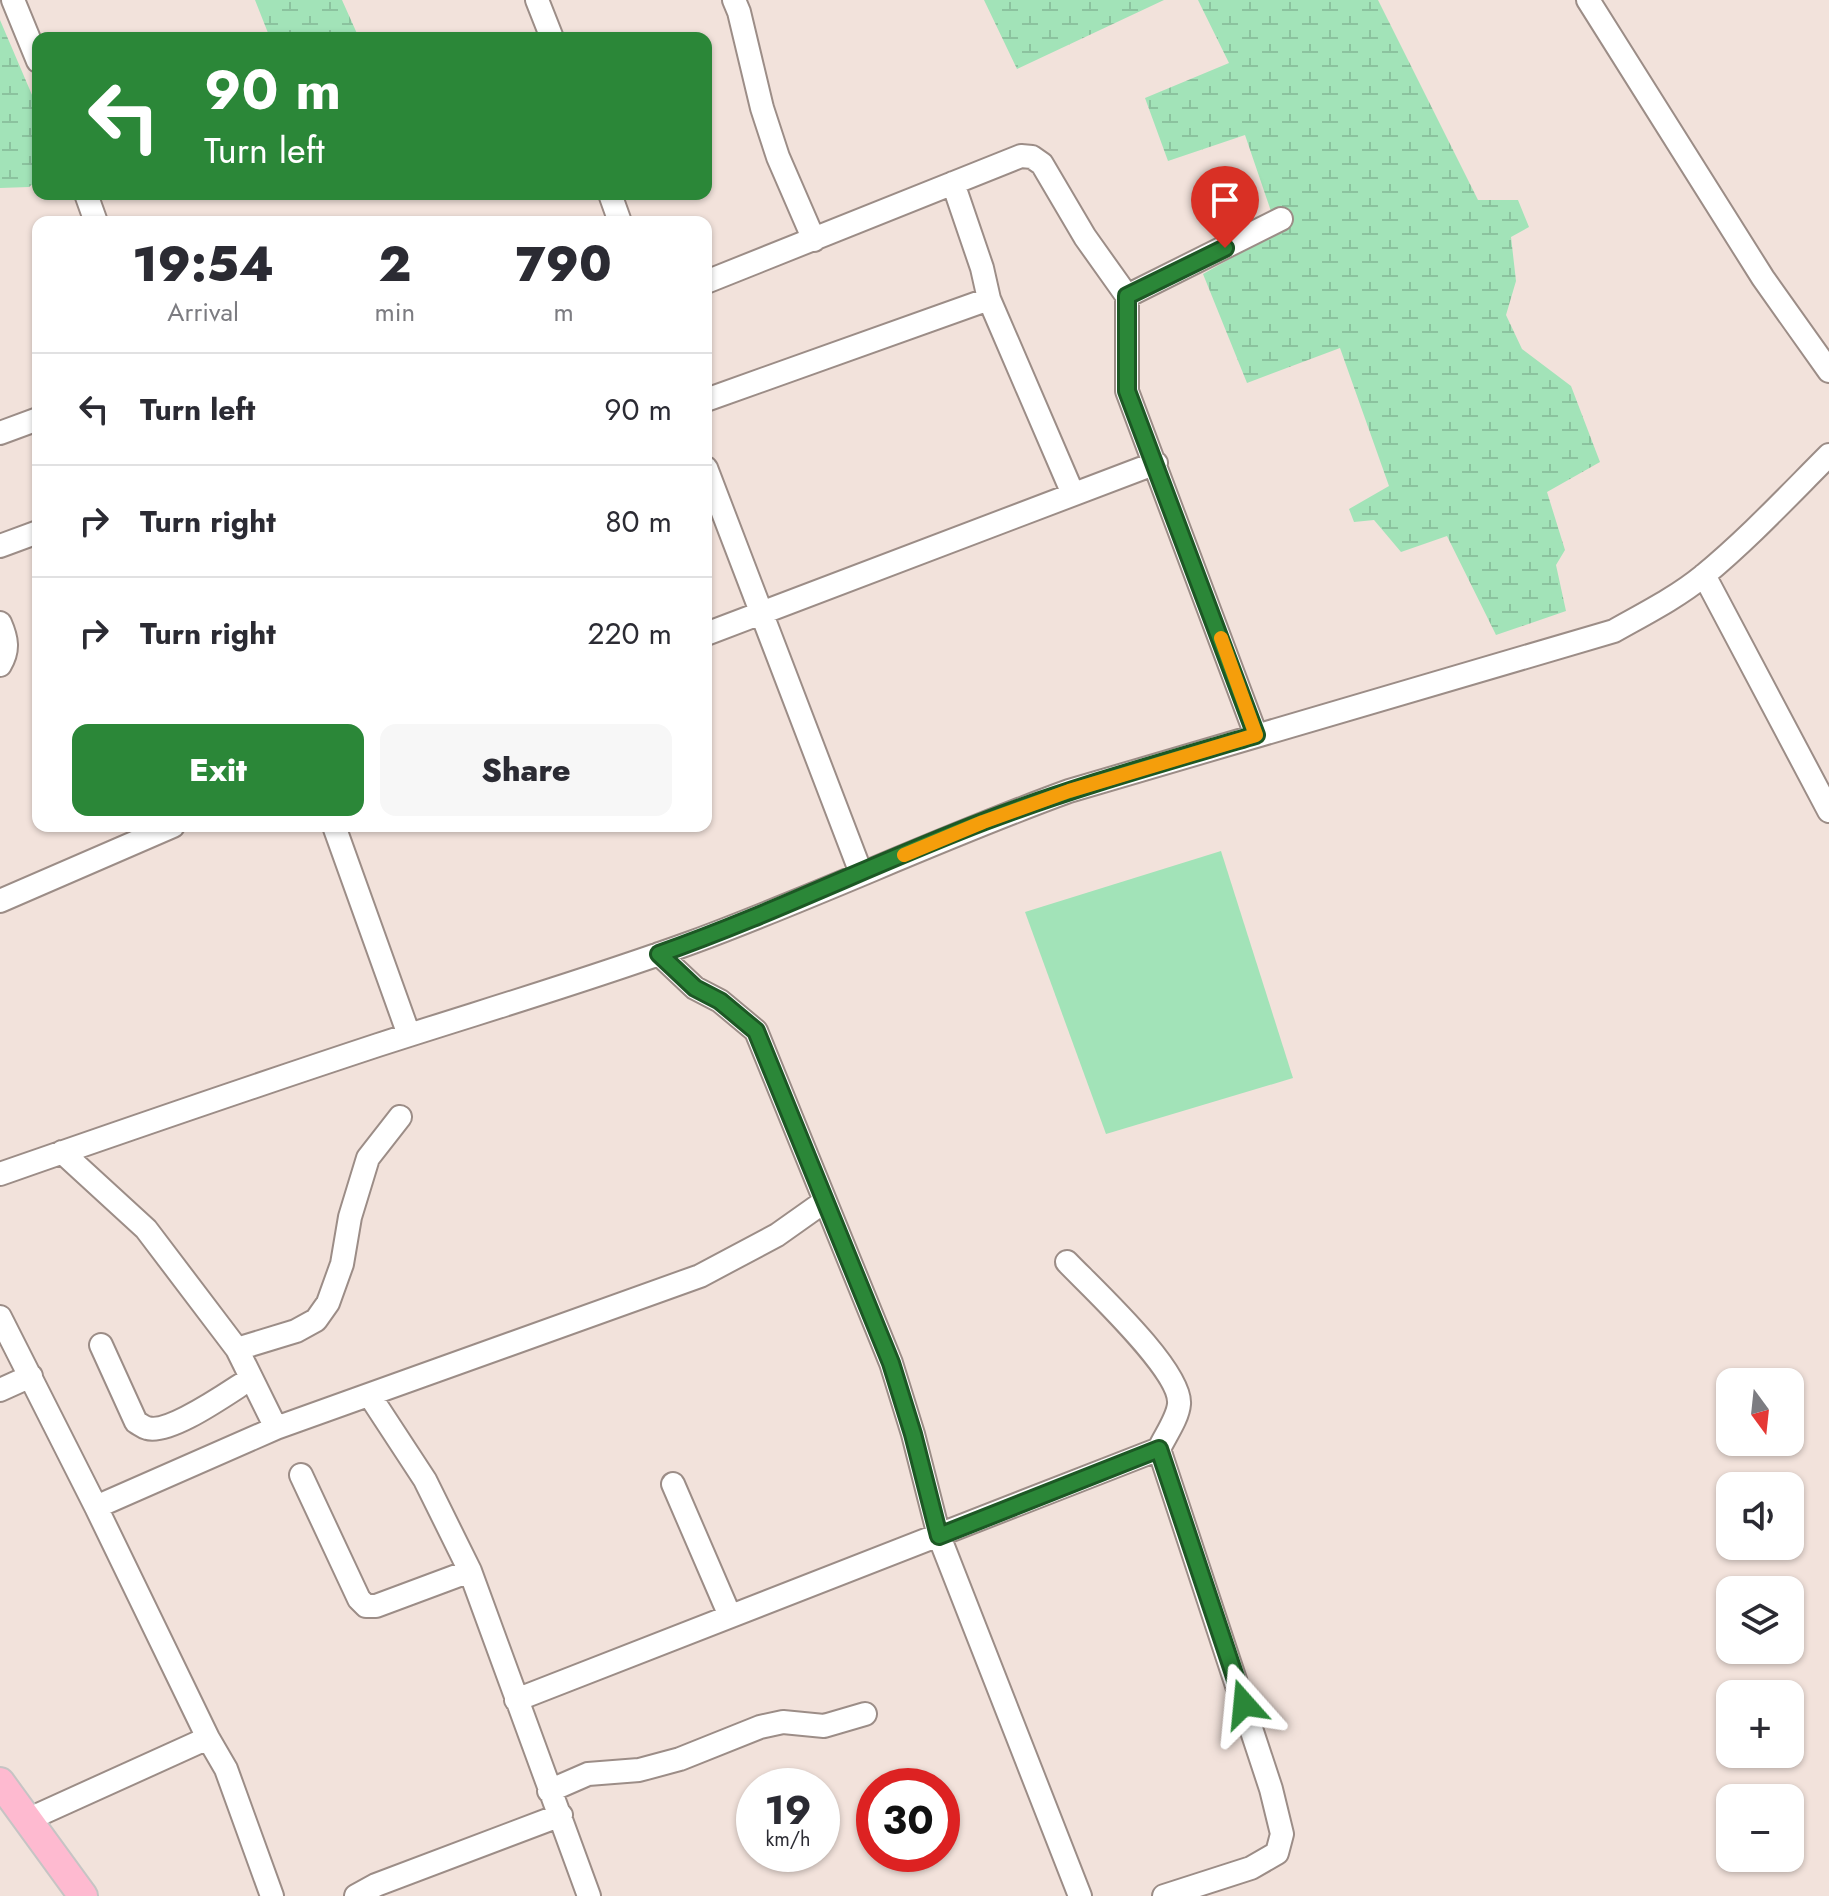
<!DOCTYPE html>
<meta charset="utf-8">
<style>
:root{--surface:#fff;--page:#f7f7f7;--text:#2b2b33;--muted:#7c7c81;--line:#e1e1e2;--accent:#2b8738}
body{margin:0;font-family:Jost,sans-serif;background:var(--page);color:var(--text);height:100vh;display:flex;flex-direction:column;font-size:30px;white-space:nowrap}
*{box-sizing:border-box;margin:0}
p{font-size:26px;color:var(--muted)}
.icon{flex:none;width:44px;height:44px;fill:none;stroke:currentColor;stroke-width:2;stroke-linecap:round;stroke-linejoin:round}
.map{position:relative;flex:1;overflow:hidden}
.sheet{position:absolute;left:32px;top:216px;width:680px;height:616px;display:flex;flex-direction:column;background:var(--surface);border-radius:16px;box-shadow:0 2px 6px #0004}
.sheet>*{flex:none}
.banner{position:absolute;left:32px;top:32px;width:680px;height:168px;border-radius:16px;box-shadow:0 2px 6px #0004;background:#2b8738;color:#fff;overflow:hidden}
.needle{width:52px;rotate:165deg}
.buttons{position:absolute;left:1716px;top:1368px;display:grid;gap:16px}
.buttons a{display:grid;place-items:center;width:88px;height:88px;border-radius:16px;background:var(--surface);box-shadow:0 2px 6px #0004;font-size:40px}
.speed{position:absolute;left:736px;top:1768px;display:flex;gap:16px;font-size:40px;font-weight:700;text-align:center}
.speed>*{display:grid;place-content:center;width:104px;height:104px;border-radius:50%;background:var(--surface);box-shadow:0 2px 6px #0004;line-height:1}
.speed small{font-size:20px;font-weight:400}
.speed .limit{border:12px solid #d22;background:#fff;color:#111}
.pin{position:absolute;display:grid;place-items:center;width:68px;height:68px;color:#fff;margin:-82px -34px;border-radius:50% 50% 50% 0;rotate:-45deg;box-shadow:0 0 8px #0007}
.pin .icon{rotate:45deg}
.me{position:absolute;width:88px;margin:-44px;rotate:342deg;stroke-linejoin:round;filter:drop-shadow(0 0 6px #0008)}
.turn{display:flex;align-items:center;gap:28px;height:168px;padding:0 40px;font-size:36px}
.turn .icon{width:104px;height:104px;stroke-width:2.5}
.turn b{display:block;font-size:56px;line-height:68px}
.eta{display:flex;justify-content:space-evenly;align-items:center;height:136px;text-align:center}
.eta b{font-size:48px;font-weight:800;line-height:56px}
.action{display:flex;gap:16px;margin-top:auto;padding:16px 40px}
.action a{flex:1;height:92px;border-radius:16px;background:var(--accent);color:#fff;font-size:32px;font-weight:800;line-height:92px;text-align:center}
.action a+a{background:var(--page);color:var(--text)}
ul{padding:0;list-style:none}
li{display:flex;align-items:center;gap:24px;height:112px;padding:0 40px;border-top:2px solid var(--line)}
li div{flex:1}
li b{display:block;font-size:30px}
li em{font-style:normal}
.map>svg:first-child{display:block}
</style>
<div class="map">
<svg width="1829" height="1896" viewBox="0 0 1829 1896">
<defs>
<pattern id="wetland-marsh" width="20" height="14" patternUnits="userSpaceOnUse" patternTransform="scale(2)"><rect width="20" height="14" fill="#a2e3b8"/><path d="M1 5h8M5 5V1M11 12h8M15 12V8" fill="none" stroke="#8bc29e"/></pattern>
</defs>
<rect width="100%" height="100%" fill="#f2e2db"/>
<path fill="url(#wetland-marsh)" d="M255,0h87l17,38h-89z
M984,0h180l-147,69z
M1198,0h180l100,200h40l11,27 -18,10 5,44 -10,34 16,34 49,37 29,76 -53,30 18,58 -9,15 10,46 -70,24 -49,-99 -46,16 -27,-32 -20,2 -5,-13 40,-23 -49,-138 -93,35 -44,-109 75,-42 -33,-97 -77,26 -23,-63 84,-35z
M0,20l38,89v71l-9,7 -29,1z"/>
<path fill="#a2e3b8" d="M1221,851l72,227 -187,56 -81,-222z"/>
<g fill="none" stroke-linecap="round" stroke-linejoin="round">
<g stroke="#9c8d87" stroke-width="26">
<path id="minor" d="M13,0l25,61
M537,0l15,38
M734,0l5,12 23,96 16,49 36,83
M1588,0l175,278 66,93
M953,183l29,85 7,31 84,195
M86,194l10,28
M610,194l10,28
M706,282l315,-126 11,1 10,7 43,73 42,59 154,-77
M1127,296v95l129,344
M706,400l283,-101
M0,433l38,-14
M706,468l155,405
M0,546l38,-14
M1704,575l125,236
M0,623c7,16 9,27 0,42
M706,634l450,-171
M334,826l75,209
M0,901l173,-75
M659,954l36,34 25,13 36,30 135,332 22,71 26,102 141,360
M62,1152l84,77 91,120 39,79
M0,1174c126,-44 251,-87 378,-129 105,-34 211,-65 315,-103 127,-47 249,-105 376,-151l545,-160c30,-17 62,-33 89,-55 45,-37 85,-80 126,-121
M0,1317l96,190 112,231 18,31 46,127
M101,1345l35,77c4,2 7,5 11,6 23,7 82,-36 103,-49
M237,1349l59,-18 20,-11 12,-17 14,-39 8,-47 18,-59 32,-41
M0,1390l31,-14
M370,1396l55,84 45,91 119,325
M1159,1449l112,340 11,45 -5,19 -26,15 -87,28
M301,1475l58,124 7,7h10l94,-35
M673,1484l57,132
M96,1507l180,-79 424,-152 77,-41 48,-34
M516,1700l643,-251c6,-13 19,-31 20,-45 3,-33 -87,-116 -112,-142
M549,1791l39,-17 51,-4 41,-11 80,-32 23,-5 41,4 41,-12
M27,1820l181,-82
M356,1896l20,-11 185,-70"/>
</g>
<g stroke="#c6c4c4" stroke-width="32">
<path id="major" d="M0,1782l83,114"/>
</g>
<use href="#minor" stroke="#fff" stroke-width="22"/>
<use href="#major" stroke="#febad0" stroke-width="28"/>
</g>
<g fill="none" stroke-linecap="round" stroke-linejoin="round">
<g stroke="#1c5824" stroke-width="20">
<path id="route" d="M1225,248l-98,48v95l129,344c-91,27 -182,52 -271,86 -110,42 -215,94 -326,133l36,34 25,13 36,30 135,332 22,71 26,102 220,-87 85,255"/>
</g>
<use href="#route" stroke="#2b8738" stroke-width="14"/>
<path stroke="#f59e0b" stroke-width="14" d="M904,855l79,-33 86,-31 187,-56 -35,-97"/>
</g>
</svg>
<div class="buttons">
<a><svg class="needle" viewBox="-14 -14 28 28"><path d="M0-13l5 13h-10z" fill="#e53935"/><path d="M0 13l5-13h-10z" fill="#7c7c81"/></svg></a>
<a><svg class="icon" aria-label="sound" viewBox="0 0 24 24"><path d="M4 9h4l5-4v14l-5-4H4zM17 9q2 3 0 6"/></svg></a>
<a><svg class="icon" aria-label="layers" viewBox="0 0 24 24"><path d="M12 4l9 5-9 5-9-5zM3 14l9 5 9-5"/></svg></a>
<a>+</a>
<a>−</a>
</div>
<div class="speed"><div>19<small>km/h</small></div><div class="limit">30</div></div>
<div class="pin" style="left:1225px;top:248px;background:#d93025"><svg class="icon" aria-label="arrive" viewBox="0 0 24 24"><path d="M6 21V4h12l-3 4 3 4H6"/></svg></div>
<svg class="me" style="left:1244px;top:1704px" viewBox="-20 -20 40 40"><path d="M0-17L14 15 0 8-14 15z" fill="#2b8738" stroke="#fff" stroke-width="4"/></svg>
<div class="banner">
<div class="turn"><svg class="icon" aria-label="left" viewBox="0 0 24 24"><path d="M17 20v-9H6M10 6l-5 5 5 5"/></svg><div><b>90 m</b>Turn left</div></div>
</div>
<section class="sheet">
<div class="eta">
<div><b>19:54</b><p>Arrival</p></div>
<div><b>2</b><p>min</p></div>
<div><b>790</b><p>m</p></div>
</div>
<ul>
<li><svg class="icon" aria-label="left" viewBox="0 0 24 24"><path d="M17 20v-9H6M10 6l-5 5 5 5"/></svg><div><b>Turn left</b></div><em>90 m</em></li>
<li><svg class="icon" aria-label="right" viewBox="0 0 24 24"><path d="M7 20v-9h11M14 6l5 5-5 5"/></svg><div><b>Turn right</b></div><em>80 m</em></li>
<li><svg class="icon" aria-label="right" viewBox="0 0 24 24"><path d="M7 20v-9h11M14 6l5 5-5 5"/></svg><div><b>Turn right</b></div><em>220 m</em></li>
</ul>
<div class="action"><a>Exit</a><a>Share</a></div>
</section>
</div>
